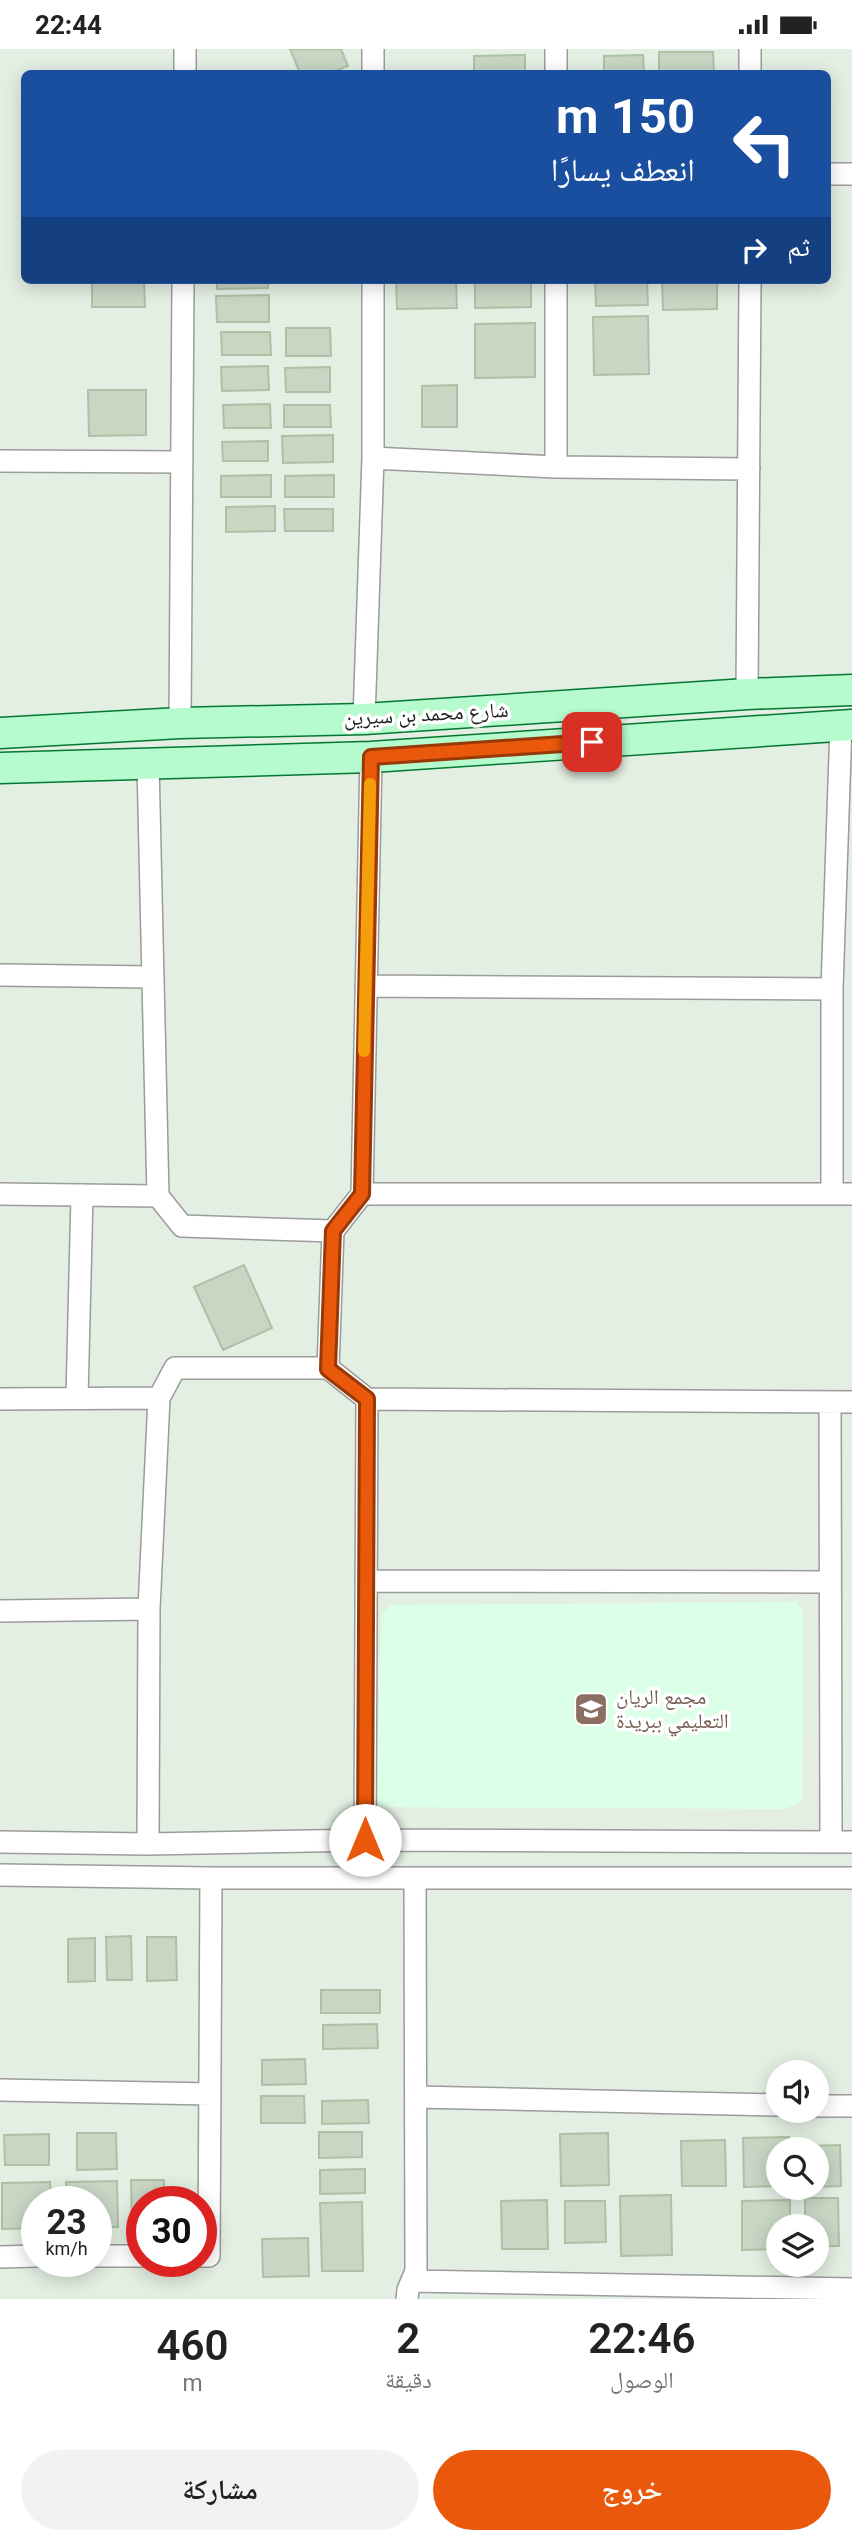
<!DOCTYPE html>
<html lang="ar">
<meta charset="utf-8">
<style>
:root{--surface:#fff;--page:#f2f2f2;--text:#222;--muted:#767676;--accent:#ea580c}
body{margin:0;font-family:Roboto,"Noto Naskh Arabic",sans-serif;background:var(--page);color:var(--text);direction:rtl;height:100vh;display:flex;flex-direction:column;font-size:26px;white-space:nowrap}
*{box-sizing:border-box;margin:0}
p{font-size:23px;color:var(--muted)}
.icon{flex:none;width:38px;height:38px;fill:none;stroke:currentColor;stroke-width:2;stroke-linecap:round;stroke-linejoin:round}
.map{position:relative;height:2250px;overflow:hidden;direction:ltr}
.sheet{display:flex;flex-direction:column;background:var(--surface);flex:1}
.sheet>*{flex:none}
.hud{position:absolute;left:21px;top:21px;width:810px;height:214px;border-radius:10px;box-shadow:0 4px 18px #0003;direction:rtl;background:#1a4fa0;color:#fff;overflow:hidden}
.controls{position:absolute;left:766px;top:2011px;display:grid;gap:14px}
.controls a{display:grid;place-items:center;width:63px;height:63px;border-radius:50%;background:var(--surface);box-shadow:0 4px 18px #0003;font-size:35px}
.speed{position:absolute;left:21px;top:2137px;display:flex;gap:14px;font-size:35px;font-weight:700;text-align:center}
.speed>*{display:grid;place-content:center;width:91px;height:91px;border-radius:50%;background:var(--surface);box-shadow:0 4px 18px #0003;line-height:1}
.speed small{font-size:18px;font-weight:400}
.speed .limit{border:10px solid #d22;background:#fff;color:#111}
.pin{position:absolute;display:grid;place-items:center;width:60px;height:60px;color:#fff;margin:-30px;border-radius:14px;box-shadow:0 4px 10px #0006}
.me{position:absolute;width:77px;margin:-38px;rotate:0deg;stroke-linejoin:round;filter:drop-shadow(0 0 5px #0008)}
.turn{display:flex;align-items:center;gap:24px;height:147px;padding:0 21px;font-size:32px}
.turn .icon{width:91px;height:91px;stroke-width:2.5}
.turn b{display:block;font-size:49px;line-height:60px}
.then{display:flex;align-items:center;height:66px;padding:0 21px;background:#0003;gap:14px;font-size:26px}
.eta{display:flex;justify-content:space-evenly;align-items:center;height:119px;text-align:center}
.eta b{font-size:42px;font-weight:600;line-height:49px}
.cta{display:flex;gap:14px;margin-top:auto;padding:14px 21px}
.cta a{flex:1;height:80px;border-radius:42px;background:var(--accent);color:#fff;font-size:28px;font-weight:600;line-height:80px;text-align:center}
.cta a+a{background:var(--page);color:var(--text)}
.status{display:flex;justify-content:space-between;align-items:center;height:49px;padding:0 35px;background:var(--surface);direction:ltr}
.status svg{height:19px;fill:currentColor}
.map>svg:first-child{display:block}
</style>
<div class="status"><b>22:44</b><svg viewBox="0 0 49 12"><path d="M0 12V9h3v3zM5 12V6h3v6zM10 12V3h3v9zM15 12V0h3v12zM26 1h20v11H26zM47 4h2v5h-2z"/></svg></div>
<div class="map">
<svg width="852" height="2250" viewBox="0 0 852 2250">
<rect width="100%" height="100%" fill="#e4efe3"/>
<path fill="#dcffe7" d="M796,1553l7,10 -1,190 -19,7 -407,-2 5,-191 9,-11z"/>
<path fill="#c8d6c4" stroke="#adc1a5" stroke-width="2" d="M290,0h51l7,17 -18,7h-30z
M659,3h54l1,21h-55z
M525,6v18h-51v-17z
M643,6l1,18h-40v-17z
M92,231h52l1,27h-53z
M217,231h51v8l-51,1z
M396,231h60l1,28 -60,1z
M475,231h56v27l-56,1z
M595,231h52l1,25 -52,1z
M662,231h55v29l-54,1z
M269,246v27h-52l-1,-26z
M648,267l1,58 -55,1 -1,-58z
M535,274v54l-60,1v-54z
M286,279h44l1,28h-45z
M221,283h49l1,23h-49z
M268,317l1,24 -47,1 -1,-24z
M330,318v25h-44l-1,-24z
M457,336v42h-35v-41z
M88,341h58v45l-57,1z
M270,355l1,24h-47l-1,-23z
M284,356h46l1,22h-47z
M333,386v27l-50,1 -1,-27z
M268,392v20h-45l-1,-19z
M271,426v22h-50v-21z
M334,426v22h-49v-21z
M275,457v25l-49,1v-25z
M284,460h49v22h-48z
M244,1216l28,63 -49,22 -29,-63z
M131,1887l1,44h-25l-1,-43z
M147,1888h29l1,43 -30,1z
M95,1889v43l-27,1v-43z
M321,1941h59v23h-59z
M377,1975l1,24 -55,1v-24z
M305,2010l1,25 -44,1v-25z
M261,2047h43l1,27h-44z
M368,2051l1,23 -47,1v-23z
M319,2083h43v25l-43,1z
M77,2084h39l1,36 -40,1z
M608,2084l1,52 -48,1 -1,-52z
M49,2085v31h-44l-1,-30z
M789,2088v12h-10v37l-35,1 -1,-49z
M725,2091l1,46h-44l-1,-45z
M840,2096l1,41 -24,1v-38h-10v-3z
M365,2120v24l-45,1v-24z
M131,2131h33v21h-22v26h-10z
M117,2132l1,46h-22v-26h-29l-1,-19z
M50,2133l1,19h-14v27l-35,1v-46z
M671,2146l1,60 -51,1 -1,-60z
M805,2149h33l1,48h-22v-20h-12z
M547,2151l1,49h-46l-1,-48z
M790,2151v26h-11v23l-37,1v-49z
M565,2152h40l1,41 -41,1z
M362,2153l1,69h-41l-2,-68z
M308,2189l1,38 -46,1 -1,-38z"/>
<g fill="none" stroke-linecap="round" stroke-linejoin="round">
<g stroke="#9b9b9b" stroke-width="24">
<path id="street" d="M750,0v24
M185,24v-24
M373,24v-24
M556,24v-24
M828,125h24
M373,409l183,9 193,2
M0,412l182,1
M556,418v-187
M747,645l3,-414
M364,670l9,-261v-178
M180,674l3,-443
M0,926l153,2
M366,937l466,3
M0,1145l158,2 -10,-432
M362,1145l9,-437
M832,1145v-205l9,-264
M158,1147l24,30 151,5 29,-37h490
M328,1319l5,-137
M77,1349l5,-203
M0,1350l159,-1 16,-30h153l39,31 485,3
M830,1353l1,439
M366,1532l463,1
M0,1562l149,-2
M365,1791l2,-441
M0,1793l148,2 217,-4 487,2
M148,1795l1,-235 10,-211
M0,1826l211,3h641
M0,2041l210,4
M416,2048l363,8
M817,2057h35
M96,2207h46
M201,2207h8l2,-378
M0,2208l37,-1
M412,2232l440,8
M407,2250l1,-9 8,-19 -1,-392"/>
</g>
<g stroke="#027731" stroke-width="33">
<path id="secondary" d="M0,684l180,-10 184,-4 383,-25 105,-4
M0,719l371,-11 481,-32"/>
</g>
<use href="#street" stroke="#fff" stroke-width="21"/>
<use href="#secondary" stroke="#b6fbcd" stroke-width="30"/>
</g>
<g fill="none" stroke-linecap="round" stroke-linejoin="round">
<g stroke="#983908" stroke-width="18">
<path id="route" d="M365,1791l2,-441 -39,-30 5,-138 29,-37 9,-437 221,-15"/>
</g>
<use href="#route" stroke="#ea580c" stroke-width="12"/>
<path stroke="#f59e0b" stroke-width="12" d="M364,1002l6,-267"/>
</g>
<defs>
<g id="school-square" transform="scale(1.75)"><rect x="-9" y="-9" width="18" height="18" rx="4" fill="#8d6e63" stroke="#fff"/><path d="M0-5L7-2L0 1L-7-2ZM-4 1L0 2.5L4 1V4Q0 6-4 4Z" fill="#fff"/></g>
</defs>
<g fill-rule="evenodd">
<use href="#school-square" x="591" y="1660"/>
</g>
<g text-anchor="middle" stroke-width="7" stroke-linejoin="round" paint-order="stroke">
<g font-size="21" fill="#1e1e1e" stroke="#fff">
<text transform="translate(426 665) rotate(-3)" y="7">شارع محمد بن سيرين</text>
</g>
<g font-size="21" fill="#785e54" stroke="#fff" text-anchor="start">
<text x="616" y="1655">مجمع الريان<tspan x="616" dy="24">التعليمي ببريدة</tspan></text>
</g>
</g>
</svg>
<div class="controls">
<a><svg class="icon" aria-label="sound" viewBox="0 0 24 24"><path d="M4 9h4l5-4v14l-5-4H4zM17 9q2 3 0 6"/></svg></a>
<a><svg class="icon" aria-label="search" viewBox="0 0 24 24"><circle cx="10" cy="10" r="6"/><path d="M15 15l6 6"/></svg></a>
<a><svg class="icon" aria-label="layers" viewBox="0 0 24 24"><path d="M12 4l9 5-9 5-9-5zM3 14l9 5 9-5"/></svg></a>
</div>
<div class="speed"><div>23<small>km/h</small></div><div class="limit">30</div></div>
<div class="pin" style="left:592px;top:693px;background:#d93025"><svg class="icon" aria-label="arrive" viewBox="0 0 24 24"><path d="M6 21V4h12l-3 4 3 4H6"/></svg></div>
<svg class="me" style="left:365px;top:1791px" viewBox="-20 -20 40 40"><circle r="19" fill="#fff"/><path d="M0-13L10 11 0 6-10 11z" fill="#ea580c"/></svg>
<div class="hud">
<div class="turn"><svg class="icon" aria-label="left" viewBox="0 0 24 24"><path d="M17 20v-9H6M10 6l-5 5 5 5"/></svg><div><b>150 m</b>انعطف يسارًا</div></div>
<div class="then">ثم<svg class="icon" aria-label="right" viewBox="0 0 24 24"><path d="M7 20v-9h11M14 6l5 5-5 5"/></svg></div>
</div>
</div>
<section class="sheet">
<div class="eta">
<div><b>22:46</b><p>الوصول</p></div>
<div><b>2</b><p>دقيقة</p></div>
<div><b>460</b><p>m</p></div>
</div>
<div class="cta"><a>خروج</a><a>مشاركة</a></div>
</section>
